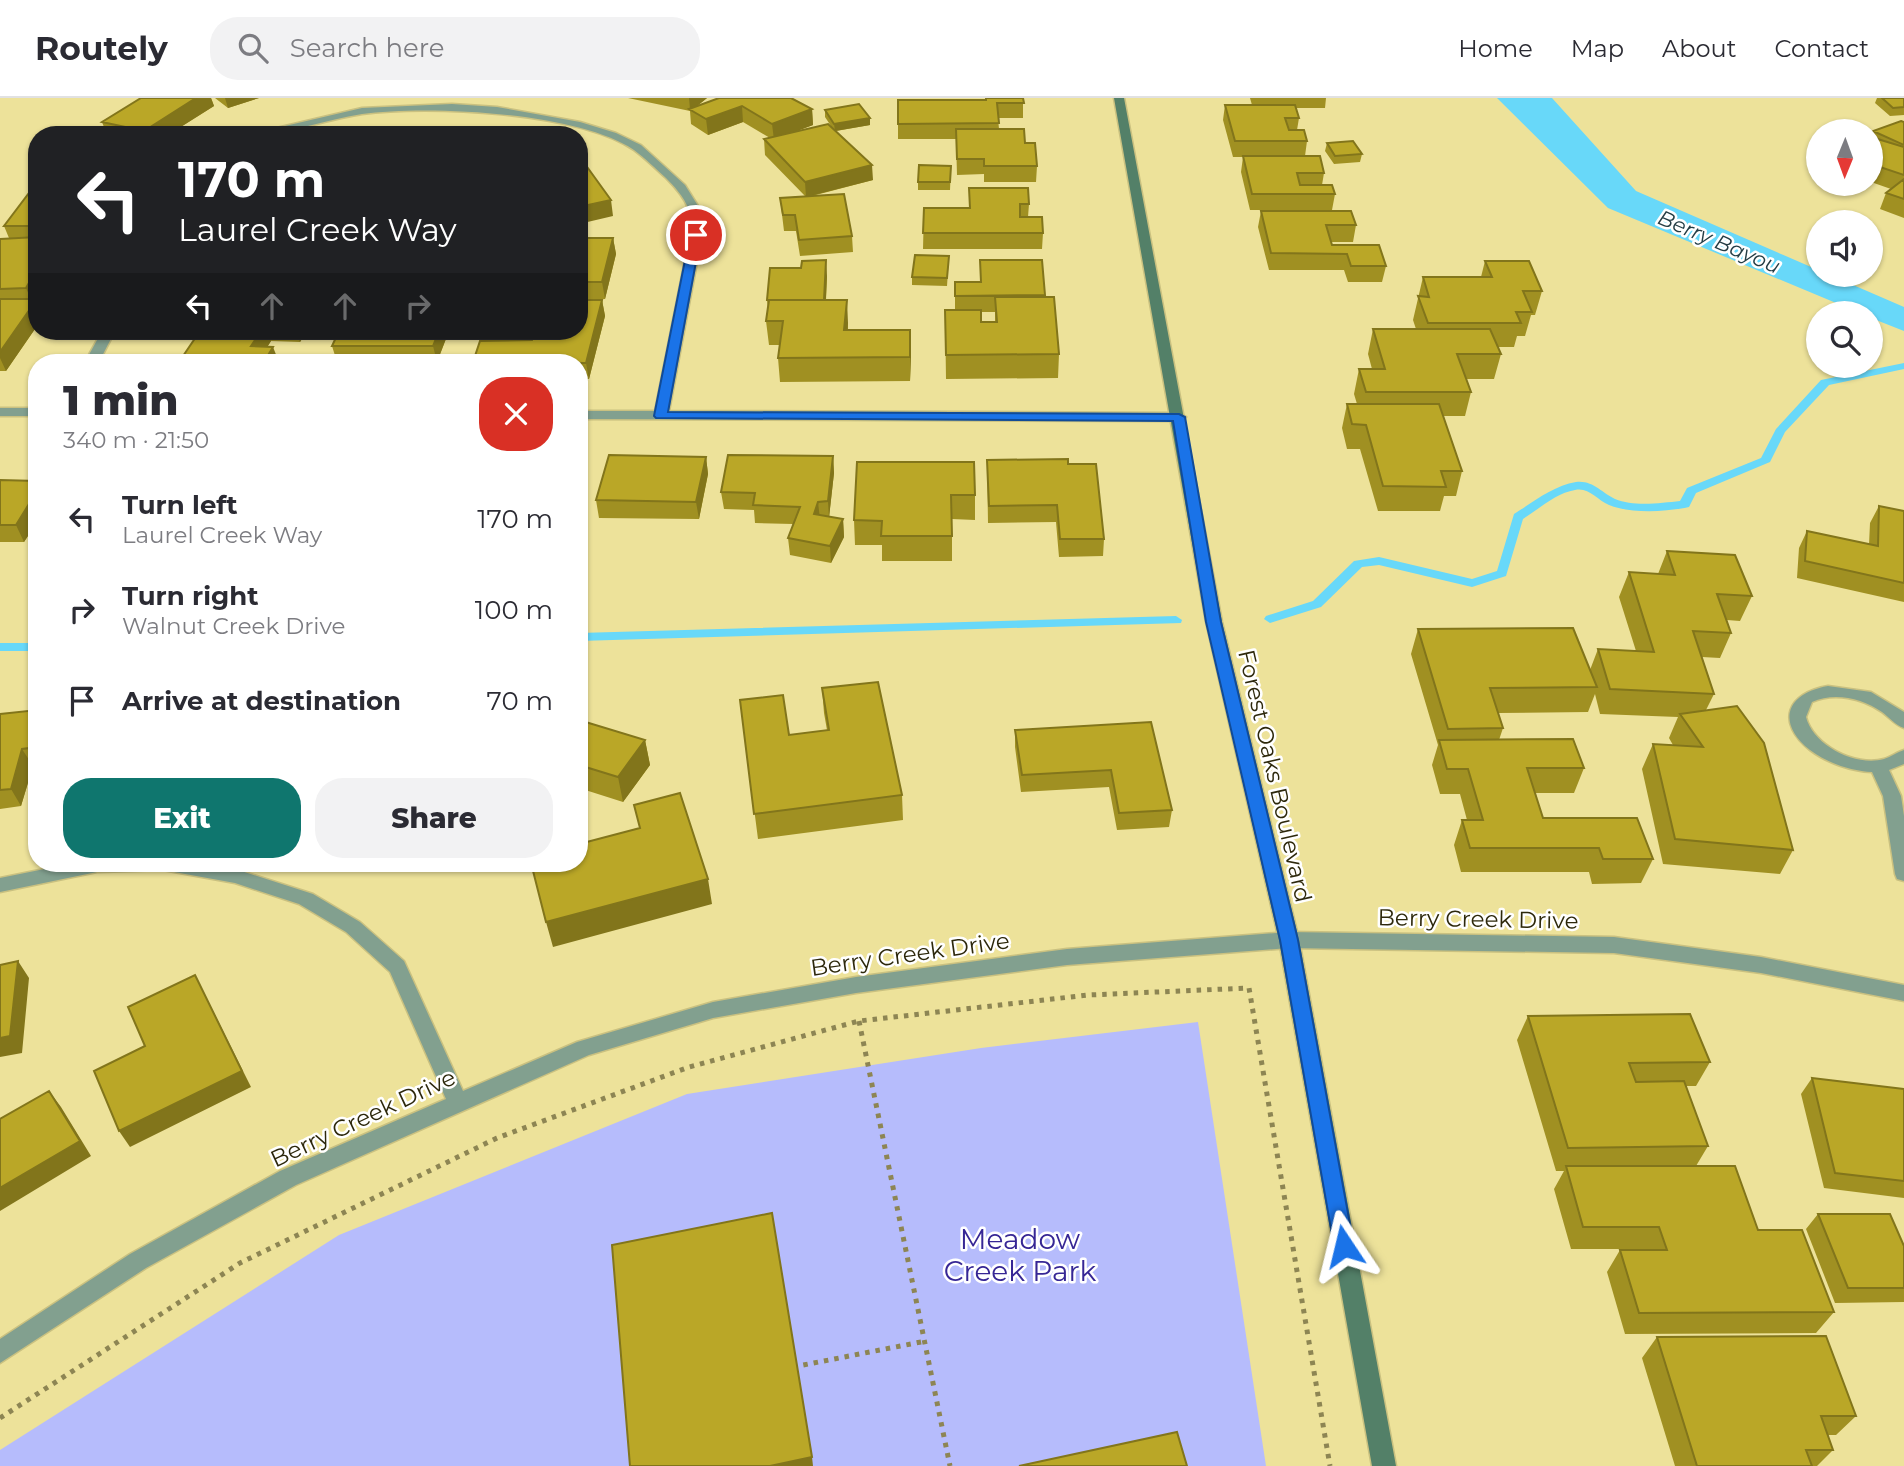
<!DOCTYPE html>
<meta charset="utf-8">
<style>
:root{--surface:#fff;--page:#f2f2f3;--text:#2b2b33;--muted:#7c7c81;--line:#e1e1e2;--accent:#0f766e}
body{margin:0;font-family:Montserrat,sans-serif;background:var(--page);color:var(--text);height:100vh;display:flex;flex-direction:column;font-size:26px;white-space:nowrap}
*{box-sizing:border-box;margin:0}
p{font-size:23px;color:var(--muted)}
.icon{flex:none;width:38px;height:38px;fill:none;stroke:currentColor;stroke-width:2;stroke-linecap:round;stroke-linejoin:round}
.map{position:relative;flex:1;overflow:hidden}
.panel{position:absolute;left:28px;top:256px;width:560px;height:518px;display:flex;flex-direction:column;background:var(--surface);border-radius:28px;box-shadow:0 2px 5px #0004}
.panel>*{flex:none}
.guide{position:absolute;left:28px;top:28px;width:560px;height:214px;border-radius:28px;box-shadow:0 2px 5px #0004;background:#202124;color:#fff;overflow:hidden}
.needle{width:46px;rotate:181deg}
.buttons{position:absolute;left:1806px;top:21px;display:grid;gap:14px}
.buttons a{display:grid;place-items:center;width:77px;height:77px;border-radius:50%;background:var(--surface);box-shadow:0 2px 5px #0004;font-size:35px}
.pin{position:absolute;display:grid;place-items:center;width:60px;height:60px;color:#fff;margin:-30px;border:4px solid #fff;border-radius:50%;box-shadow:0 2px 7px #0007}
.me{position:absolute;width:77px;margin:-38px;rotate:350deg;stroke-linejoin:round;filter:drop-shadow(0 0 5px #0008)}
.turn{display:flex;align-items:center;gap:24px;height:147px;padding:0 35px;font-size:32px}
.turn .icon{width:91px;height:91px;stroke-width:2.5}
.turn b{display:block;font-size:49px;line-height:60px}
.lanes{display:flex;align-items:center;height:66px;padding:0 35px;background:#0003;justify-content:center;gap:35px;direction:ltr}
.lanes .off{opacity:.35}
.round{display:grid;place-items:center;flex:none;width:74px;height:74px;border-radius:28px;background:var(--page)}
.summary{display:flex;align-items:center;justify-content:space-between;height:119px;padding:0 35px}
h1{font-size:42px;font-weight:800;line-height:52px}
.primary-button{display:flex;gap:14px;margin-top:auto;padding:14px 35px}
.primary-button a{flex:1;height:80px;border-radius:28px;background:var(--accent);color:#fff;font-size:28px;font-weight:800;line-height:80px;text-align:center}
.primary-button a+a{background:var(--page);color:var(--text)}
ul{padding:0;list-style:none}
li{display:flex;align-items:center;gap:21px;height:91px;padding:0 35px}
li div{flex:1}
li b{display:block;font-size:26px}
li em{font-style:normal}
header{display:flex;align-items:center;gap:42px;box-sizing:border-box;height:98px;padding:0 35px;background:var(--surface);border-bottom:2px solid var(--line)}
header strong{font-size:33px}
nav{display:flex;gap:38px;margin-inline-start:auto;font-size:24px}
.search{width:490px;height:63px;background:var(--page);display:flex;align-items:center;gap:18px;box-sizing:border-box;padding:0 24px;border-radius:28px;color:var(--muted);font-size:26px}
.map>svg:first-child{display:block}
</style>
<header>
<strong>Routely</strong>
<div class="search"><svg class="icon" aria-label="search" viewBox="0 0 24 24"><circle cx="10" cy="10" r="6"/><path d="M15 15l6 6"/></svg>Search here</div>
<nav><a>Home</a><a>Map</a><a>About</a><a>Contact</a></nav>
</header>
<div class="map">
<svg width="1904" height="1368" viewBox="0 0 1904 1368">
<rect width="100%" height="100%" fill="#ede29a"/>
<path fill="#b6bcfc" d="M1198,924l68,444h-1266v-16l339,-215 348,-141 294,-46z"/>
<path fill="#68d8f9" d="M1497,0h55l84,93 182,79v5h12l74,32v24l-33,-13v-5h-11l-252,-105z"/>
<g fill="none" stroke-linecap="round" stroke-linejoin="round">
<path fill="#68d8f9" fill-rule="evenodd" d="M1904,265v6l-75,16 -44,47 -15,30 -74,31 -7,14c-24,5 -57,7 -80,-2 -12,-5 -20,-18 -34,-15 -19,3 -36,19 -52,29l-17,57 -34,11 -93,-22 -17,2 -41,40 -51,16 -6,-4 2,-3 47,-15 41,-40 25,-4 93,22 25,-8 17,-57c19,-12 39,-28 62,-32 17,-2 26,11 39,17 19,8 46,4 65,2l7,-13 74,-30 15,-29 45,-49z
M1176,518l6,4 -1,3 -602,18v-8z
M0,545h37v8h-37z"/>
<g stroke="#cac180" stroke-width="3">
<path id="street" d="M452,6l45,3 83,15 36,11 25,12 44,40 15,24 2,26 -33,176 510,2 7,4 -7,4 -600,-2v-8h76l35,-176c-1,-8 0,-19 -2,-27 -4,-11 -14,-22 -22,-30 -10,-9 -21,-20 -32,-28 -56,-38 -206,-45 -272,-36 -39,6 -76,21 -115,21l115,-27z
M102,233h13l-16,31h-14z
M0,310h37v8h-37z
M1828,588l43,6 33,20v16c-9,-3 -15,-11 -22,-16 -20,-14 -48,-20 -70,-10l-6,15c7,28 49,50 78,42 7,-2 13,-7 20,-9v14l-15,6 12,26 3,20v65l-7,-2 -2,-5 -12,-78 -11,-24c-21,-1 -45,-9 -62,-22 -35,-28 -23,-57 18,-64z
M74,765h127l34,6 78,25 47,28 44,39 59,130 114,-49 136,-40 143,-25 211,-28 222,-17 325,5 147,20 143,28v16l-143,-28 -147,-20 -325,-5 -222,17 -211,28 -143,25 -124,37 -293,130 -150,83 -146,95v-24l130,-85 150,-83 166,-72 -56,-127 -44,-40 -47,-28 -64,-21 -72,-13 -66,2 -97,20v-14z"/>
</g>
<g stroke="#cac180" stroke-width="3">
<path id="secondary" d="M1114,0h10l98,524 77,318 97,526h-24l-93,-526 -73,-318z"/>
</g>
<path stroke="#8d8553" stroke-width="5" stroke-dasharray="4.5 6" stroke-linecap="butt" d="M859,923l91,445
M793,1269l133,-26
M0,1320l240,-155 257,-125 192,-71 170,-46 229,-26 161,-7 81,478"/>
<use href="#street" fill="#82a08f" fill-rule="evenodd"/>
<use href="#secondary" fill="#538068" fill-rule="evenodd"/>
</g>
<path fill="#a09022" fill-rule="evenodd" d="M141,0h70l3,8 -46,29h-61l-5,-13z
M215,0h44l-31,10z
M628,0h79l-10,8 96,-7 19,10 1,16 -20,7 38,-6 -6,-9v-7l45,8v7l-34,6 37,49 -61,16 40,40 1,16 -53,4 -4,-25h-12l-4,-33 25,-2 -40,-41 -1,-16 6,-1 -27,-16 -35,13 -17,-11 -1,-13z
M985,0h38v20h-25l1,11 26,14 12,23 -1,16h-52v-8l-27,1 -1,-36h-58v-15l87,-24z
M1250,0h76l-1,10h-29l3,10 -2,12 10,11 -2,15 19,17 -2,12 13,9 -3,16h-82l-9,-38 2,-15h-10l-10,-37 2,-15h27z
M1877,0h27v17l-14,1 -15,-13z
M1904,24v96l-24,-9 6,-16 5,-4 -20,-7v-45l2,-6z
M1327,45l35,11 -2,8 -26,2 -9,-13z
M951,68l-1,24h-32v-8z
M37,87v141l-31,45h-6v-132l9,-1 -5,-12z
M969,90l60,16 -1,13 15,16 -1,16h-119l1,-41h45z
M1261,113l95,14 -3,17h-22l1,3 54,21 -4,16h-34l-4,-12h-75l-11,-43z
M579,140h34l3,16 -11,45h-26z
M949,158l-2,30 -35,-1v-8z
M980,162h62l3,37 14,57 -1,24 -112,1 -1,-69h10v-28h25zM981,214h14v10h-14z
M1485,163l57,30 -7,24h-4l-6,21h-8l-3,11h-16l3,7 -7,25h-28l5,13 -6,24h-22l19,55 -6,25h-12l-4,15h-62l-18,-62h-13l-5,-21 5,-24h10l-3,-10 5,-25h13l-4,-15 5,-25h43l-3,-9 10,-43h58z
M827,178l-1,24 22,23v7l63,24 -1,27 -130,1 -2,-24 2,-13h-11l-3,-24 2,-13 -1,-8z
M602,202l3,16 -16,63h-10v-17l-60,-22 -2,-9h62z
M200,233h107l-7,11 -29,-1 -4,6 12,15h-100z
M339,233h110l-12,31h-100l-5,-16z
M833,358l1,17 -5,44 14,2 1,18 -13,26 -41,-8 -2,-17 5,-14 -38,-1 -1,-13 -30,-1 -3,-17z
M706,359l2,17 -9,45 -100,-1 -3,-18z
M987,362l81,4 36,75 -1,17 -44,1 -3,-35 -68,1z
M857,364l118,33v25l-23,-1v42h-70v-16h-27l-1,-25z
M0,382l37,1v41l-13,20h-24z
M1879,408l25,5v91l-107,-24 2,-30 8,-17 62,14 1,-22z
M1667,453l85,45 -12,25 -13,-1 4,13 -11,25 -18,-1 12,37 -8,16 87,140 -13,24 -117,-10 -21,-95 11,-25 20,1 -4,-7 9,-21 -78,-3 -5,-20 -7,18 -90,1 5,15 -4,12 85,28 -10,25h-39l8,25 110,41 -12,24 -49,1 -3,-12h-128l-7,-27 8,-25h5l-7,-26h-20l-8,-29 6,-20 -27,-91 7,-25 172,41 8,-21 38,2 -17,-54 10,-25 29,2z
M822,590l80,107 1,25 -145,19 -18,-139 49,35 38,-5 -3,-17z
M37,612v55l-4,1 -12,40 -21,3v-95z
M579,622l66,20 5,25 -27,37 -44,-14z
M1151,624l21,88 -3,17 -52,3 -8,-43 -88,5 -6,-45v-17z
M1528,918l182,46 -14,24h-10l22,60 -12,20 62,64 76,82 -18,21 -191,1 -18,-62 13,-22h25v-1h-74l-17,-60 10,-18h-8l-39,-131z
M1812,980l92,11v109l-80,-10 -23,-94z
M1818,1116l86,32v56l-69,1 -29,-74z
M1657,1239l199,79 -20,19h-8l5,15 -16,16h-142l-33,-108z"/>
<path fill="#82751b" d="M196,0h15l3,8 -46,29h-22l-2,-4z
M225,0h34l-31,10z
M689,0h18l-15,12 -2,-1z
M742,8l1,16 -35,13 -2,-16z
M812,11l1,16 -39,15 -2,-16z
M870,20v7l-35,6 -1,-7z
M872,67l1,15 -67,17 -1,-15z
M611,102l2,16 -34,8v-17z
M613,140l3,16 -11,45 -3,-17z
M826,162l1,16 -2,40 -1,-16z
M37,171v29l-3,5 3,-4v27l-31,45 -6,-13v-6l33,-48 -7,-16z
M602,202l3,16 -16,63 -3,-16z
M847,202l1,23 -2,31 -2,-24z
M910,232l1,24 -1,27z
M261,233h7l3,10 -13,21 -7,-16z
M296,233h11l-7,11z
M439,233h10l-12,31 -4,-16z
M273,249l6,15h-15z
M833,358l1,17 -5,45 -1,-17z
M706,359l2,17 -9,45 -3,-17z
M37,393v31l-13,20 -8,-17z
M583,404l3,17 -7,30v-33z
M818,404l2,17 -6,-5z
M843,421l1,18 -13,26 -1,-17z
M645,642l5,25 -27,37 -5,-25z
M22,651l11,17 -12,40 -10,-17z
M708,781l4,25 -159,43 -7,-25z
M18,863l11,17 -7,75 -22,4v-19z
M195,877l56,112 -121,60 -11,-16z
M49,993l12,16 30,49 -91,55v-23z
M812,1359l1,9h-43z"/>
<path fill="#baa727" stroke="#82751b" stroke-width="2" d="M141,0h55l-52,33 -42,-9z
M719,0h72l21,11 -40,15 -30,-18 -36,13 -17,-10z
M986,0h37l1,5h-27l2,20 -101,1v-24h88z
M1882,0h22v9l-11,1z
M859,6l11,14 -36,6 -9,-14z
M1225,7h70l4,13h-14l4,12h15l3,11h-72z
M1901,23l3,1v23l-31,-14z
M828,26l44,41 -67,17 -41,-43z
M404,31v6h-49z
M956,31h68l1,14h10l2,23h-53v-7h-27z
M499,32l9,5h-20z
M1871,39l33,10v28l-33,-11z
M1353,43l9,13 -27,2 -8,-13z
M1243,58h77l4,17h-27l3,12h32l3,9h-83z
M585,66l26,36 -32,7v-42z
M919,67l32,1 -1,16h-32z
M1904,81v20l-18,-6z
M35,87h2v41h-33z
M969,90h59l1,16h-9v13h22l1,16h-120l1,-25h46z
M844,96l8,42 -53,4 -4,-25h-12l-3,-17z
M1261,113h90l5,14h-30l6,20h47l7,21h-35l-4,-12 -76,-1z
M37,139v32l-11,19 -26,1v-50z
M579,140h34l-11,44h-23z
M915,157l34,1 -2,22 -35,-1z
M826,162l-2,40h-57l3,-32h31l1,-7z
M980,162h62l3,35 -90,1v-14h26z
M1485,163h44l13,30h-19l9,21h-16l5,11h-93l-10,-27 11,1 -6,-20h69z
M995,199h59l5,57 -113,1 -1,-45h36v12h16z
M0,201h37l-37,53z
M579,202h23l-16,63 -113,-1 7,-21 52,-1 3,-9h44z
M769,202h78l-3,30h66v27l-132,1 5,-37h-17z
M1373,231h117l11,25h-44l14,38h-105l-7,-23h26z
M200,233h61l-10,15 22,1 -9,15h-85z
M339,233h100l-6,15h-101z
M1347,306h92l23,67h-21l5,16 -63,-1 -17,-61 -14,-1z
M609,357l97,2 -10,45 -100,-2z
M728,357l105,1 -5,45 -10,1 -4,12 29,5 -13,27 -42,-8 12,-31 -47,-2 2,-12 -34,-1z
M1068,361v5h28l8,75h-44l-3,-34 -68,1 -2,-46z
M857,364h117l1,33h-24l1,41h-71l1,-15 -28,-1z
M0,382l37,1v10l-21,34h-16z
M579,404h4l-4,14z
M1879,408l25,5v72l-99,-22 2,-30 71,15z
M1667,453l68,4 17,41 -35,-2 14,39 -38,-2 21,63 -104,-5 -12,-40 56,3 -25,-80 46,3z
M1573,530l24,59 -107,1 13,40 -55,1 -30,-100z
M878,584l24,113 -148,19 -14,-114 43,-5 6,40 40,-5 -7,-42z
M1737,608l27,37 29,107 -118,-11 -22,-95 50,3 -23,-33z
M37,612v37l-15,2 -11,40 -11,1v-76z
M579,622l66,20 -27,37 -39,-12z
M1151,624l21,88 -53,3 -8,-43 -89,5 -7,-45z
M1573,641l11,29h-57l16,50h94l16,41h-50l-4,-11h-129l-8,-28h21l-15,-51h-21l-8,-29z
M680,695l28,86 -162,43 -15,-59h48v-19l61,-16 -6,-23z
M18,863l-8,75 -10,2v-73z
M195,877l47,96 -123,60 -25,-60 51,-25 -17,-39z
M1690,916l20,48 -81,1 7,19 48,-1 24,65 -140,2 -40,-132z
M1812,980l92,11v92l-69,-8z
M49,993l31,50 -80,47v-69z
M1566,1068h169l23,64h44l32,82 -195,1 -19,-63h47l-8,-23h-76z
M772,1115l40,244 -42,9h-140l-18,-221z
M1818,1116h72l14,32v42h-56z
M1826,1238l30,80h-35l12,34h-27l6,16h-115l-40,-129z
M1177,1334l10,34h-168z"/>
<path fill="#1a73e8" stroke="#114b97" stroke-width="2" d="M696,134l5,3 -33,177 511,2 6,3 36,205 77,318 56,306 -3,7 -7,2 -7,-2 -3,-7 -54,-306 -74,-318 -33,-201 -517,-3 -2,-2 36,-181z"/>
<g text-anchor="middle" stroke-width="5" stroke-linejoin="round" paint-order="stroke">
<g font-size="21" font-style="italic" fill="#243d45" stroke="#fff">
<text transform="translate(1719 144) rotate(23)" y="7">Berry Bayou</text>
</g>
<g font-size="23" fill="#2d280b" stroke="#fff">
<text transform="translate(1275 678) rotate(77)" y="8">Forest Oaks Boulevard</text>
<text transform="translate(1478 821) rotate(1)" y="8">Berry Creek Drive</text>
<text transform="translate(910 856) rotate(-8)" y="8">Berry Creek Drive</text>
<text transform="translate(363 1020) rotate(-25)" y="8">Berry Creek Drive</text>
</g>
<g font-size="28" fill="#362695" stroke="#fff">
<text x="1020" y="1151">Meadow<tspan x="1020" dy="32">Creek Park</tspan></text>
</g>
</g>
</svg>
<div class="buttons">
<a><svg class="needle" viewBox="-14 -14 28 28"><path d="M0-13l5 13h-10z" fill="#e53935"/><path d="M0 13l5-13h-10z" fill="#7c7c81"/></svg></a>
<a><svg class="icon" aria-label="sound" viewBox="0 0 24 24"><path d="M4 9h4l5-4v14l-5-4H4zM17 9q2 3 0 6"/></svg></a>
<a><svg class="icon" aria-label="search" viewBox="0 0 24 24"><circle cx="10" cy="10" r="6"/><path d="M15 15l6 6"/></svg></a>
</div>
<div class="pin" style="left:696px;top:137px;background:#d93025"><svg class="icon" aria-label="arrive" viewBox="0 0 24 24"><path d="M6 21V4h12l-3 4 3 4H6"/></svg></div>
<svg class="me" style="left:1344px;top:1148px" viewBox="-20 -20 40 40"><path d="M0-17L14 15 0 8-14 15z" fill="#1a73e8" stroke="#fff" stroke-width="4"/></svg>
<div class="guide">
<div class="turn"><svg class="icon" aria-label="left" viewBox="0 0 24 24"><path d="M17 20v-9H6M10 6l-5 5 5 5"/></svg><div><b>170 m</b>Laurel Creek Way</div></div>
<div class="lanes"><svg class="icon" aria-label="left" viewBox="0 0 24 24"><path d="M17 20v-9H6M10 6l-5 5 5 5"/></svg><svg class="icon off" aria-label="ahead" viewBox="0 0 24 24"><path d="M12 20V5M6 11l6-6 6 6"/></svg><svg class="icon off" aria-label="ahead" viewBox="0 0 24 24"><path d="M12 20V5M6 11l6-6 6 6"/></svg><svg class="icon off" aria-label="right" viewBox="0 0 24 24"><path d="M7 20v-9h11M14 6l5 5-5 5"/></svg></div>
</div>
<section class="panel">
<div class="summary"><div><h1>1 min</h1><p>340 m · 21:50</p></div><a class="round" style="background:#d93025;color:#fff"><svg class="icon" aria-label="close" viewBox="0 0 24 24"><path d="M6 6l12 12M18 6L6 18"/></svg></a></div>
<ul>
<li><svg class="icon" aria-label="left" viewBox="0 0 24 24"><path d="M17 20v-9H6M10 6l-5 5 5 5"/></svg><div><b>Turn left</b><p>Laurel Creek Way</p></div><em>170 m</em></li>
<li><svg class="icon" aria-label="right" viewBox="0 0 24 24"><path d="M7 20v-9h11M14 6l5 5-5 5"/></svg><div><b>Turn right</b><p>Walnut Creek Drive</p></div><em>100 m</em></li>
<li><svg class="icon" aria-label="arrive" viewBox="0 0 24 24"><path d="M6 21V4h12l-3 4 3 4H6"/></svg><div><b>Arrive at destination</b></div><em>70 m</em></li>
</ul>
<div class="primary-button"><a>Exit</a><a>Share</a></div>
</section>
</div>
